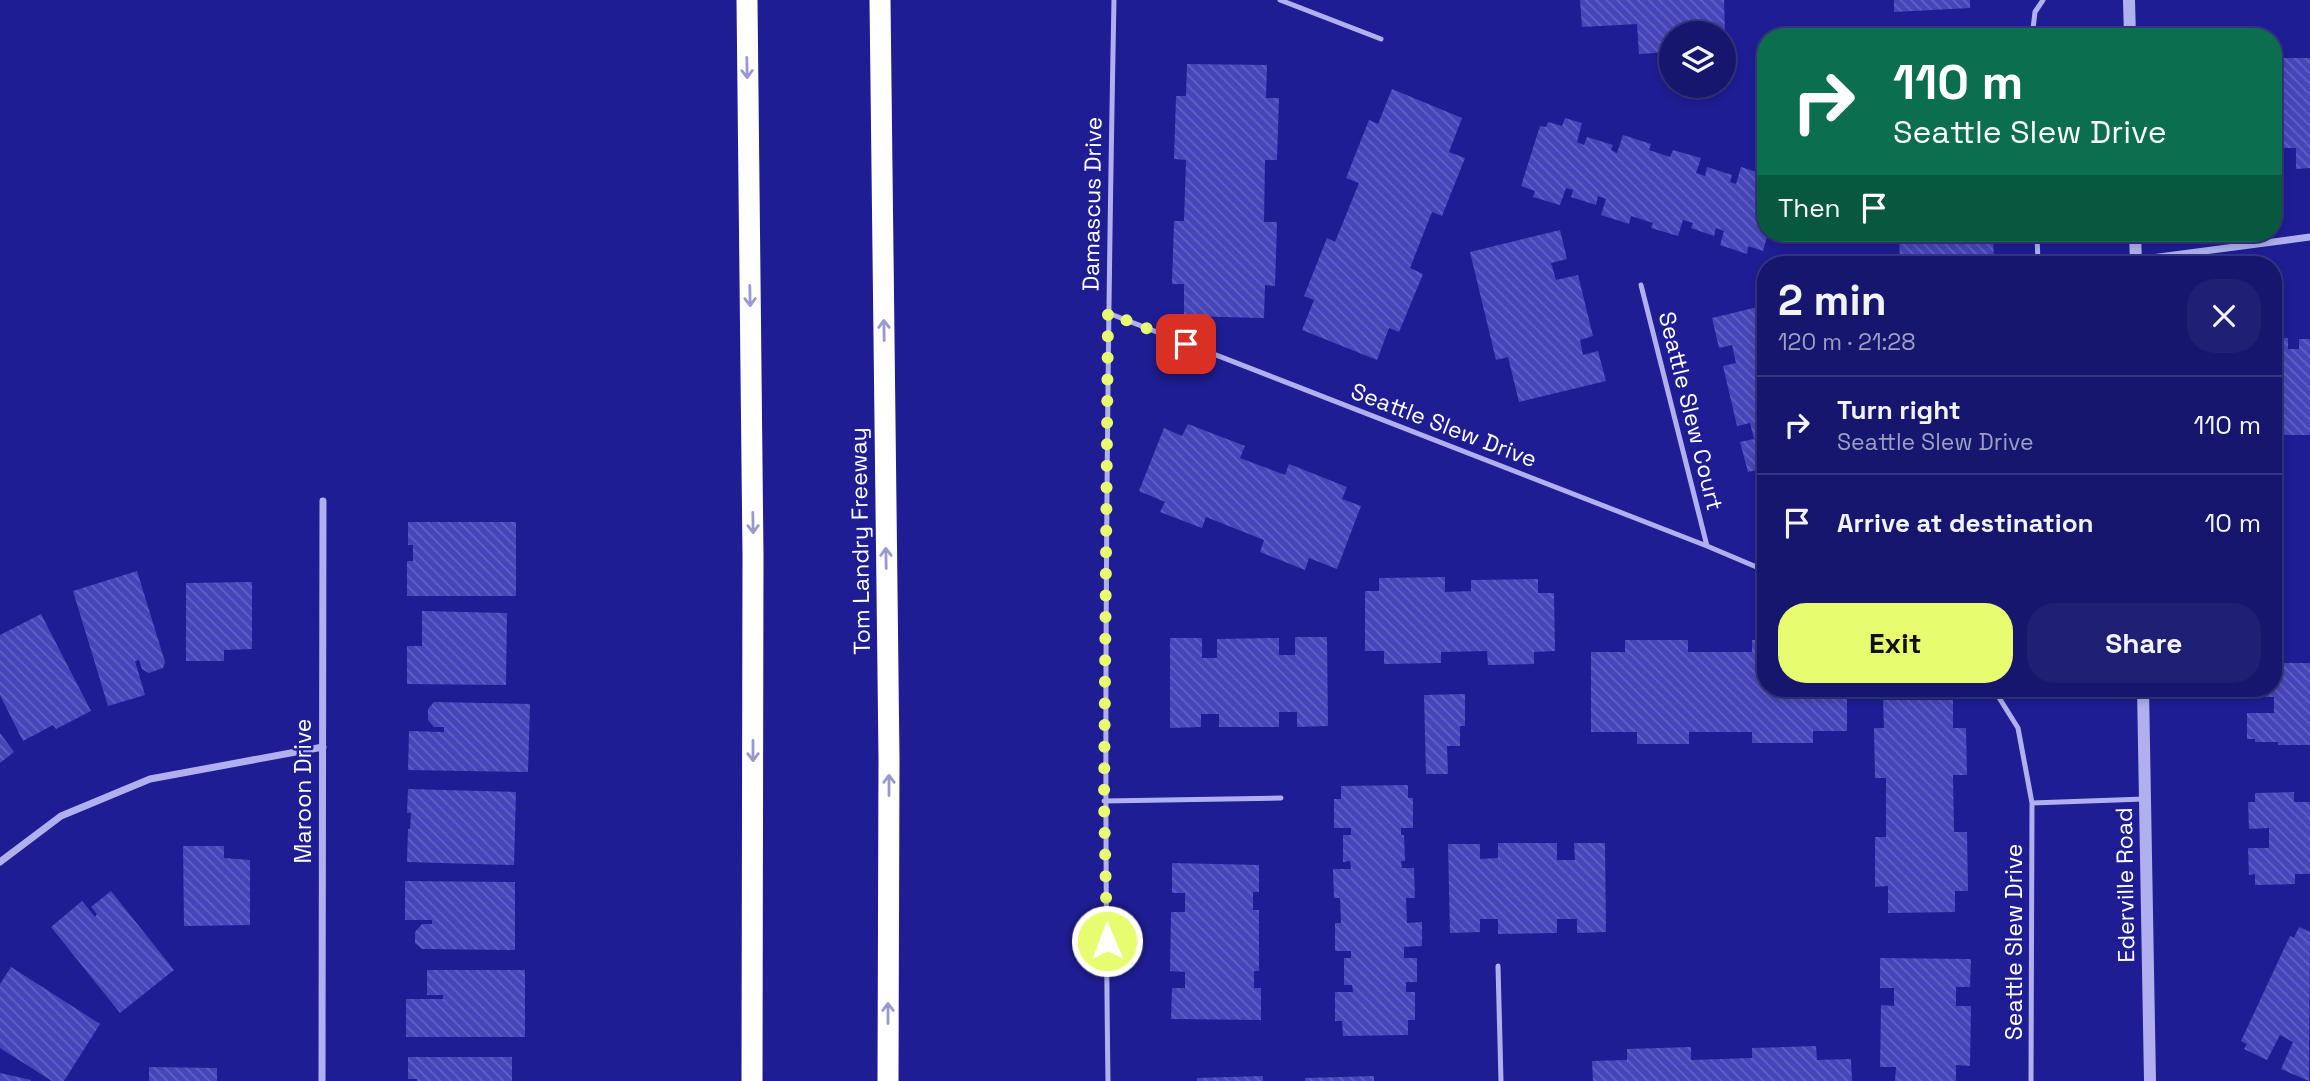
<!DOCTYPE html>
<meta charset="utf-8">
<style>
:root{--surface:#16166f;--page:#1f1f74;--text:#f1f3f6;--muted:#9e9fc3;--line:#353582;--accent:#e7fd6f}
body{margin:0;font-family:"Space Grotesk",sans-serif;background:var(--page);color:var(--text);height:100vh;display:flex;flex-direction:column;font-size:26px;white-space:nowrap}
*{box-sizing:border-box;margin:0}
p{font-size:23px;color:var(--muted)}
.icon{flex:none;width:38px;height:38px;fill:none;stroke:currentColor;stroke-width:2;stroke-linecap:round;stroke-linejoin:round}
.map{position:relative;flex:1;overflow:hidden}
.sheet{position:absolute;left:1757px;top:256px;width:525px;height:441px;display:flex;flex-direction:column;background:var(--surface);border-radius:28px;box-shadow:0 4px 10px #0003,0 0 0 2px var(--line)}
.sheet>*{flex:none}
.top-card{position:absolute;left:1757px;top:28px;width:525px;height:214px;border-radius:28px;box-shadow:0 4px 10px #0003,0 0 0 2px var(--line);background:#0b6e4f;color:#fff;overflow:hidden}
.controls{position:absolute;left:1659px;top:21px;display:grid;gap:14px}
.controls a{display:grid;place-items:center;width:77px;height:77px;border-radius:50%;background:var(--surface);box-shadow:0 4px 10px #0003,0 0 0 2px var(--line);font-size:35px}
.pin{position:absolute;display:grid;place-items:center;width:60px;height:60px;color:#fff;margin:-30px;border-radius:14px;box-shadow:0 4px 10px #0006}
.me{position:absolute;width:77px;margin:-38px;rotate:359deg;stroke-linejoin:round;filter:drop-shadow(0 0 5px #0008)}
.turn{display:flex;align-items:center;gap:24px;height:147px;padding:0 21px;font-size:32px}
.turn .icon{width:91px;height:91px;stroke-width:2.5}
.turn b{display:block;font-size:49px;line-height:60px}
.then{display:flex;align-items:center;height:66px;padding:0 21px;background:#0003;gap:14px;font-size:26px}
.round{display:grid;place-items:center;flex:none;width:74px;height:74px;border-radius:28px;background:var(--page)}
.headline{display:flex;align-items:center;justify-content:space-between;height:119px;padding:0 21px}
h1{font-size:42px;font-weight:700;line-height:52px}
.action{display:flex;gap:14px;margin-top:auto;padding:14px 21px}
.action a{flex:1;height:80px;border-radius:28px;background:var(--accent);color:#111;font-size:28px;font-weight:700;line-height:80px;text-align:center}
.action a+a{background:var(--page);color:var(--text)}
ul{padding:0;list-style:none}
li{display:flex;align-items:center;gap:21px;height:98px;padding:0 21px;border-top:2px solid var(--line)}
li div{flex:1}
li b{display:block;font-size:26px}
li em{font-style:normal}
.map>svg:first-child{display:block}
</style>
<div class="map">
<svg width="2310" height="1081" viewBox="0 0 2310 1081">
<defs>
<pattern id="building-back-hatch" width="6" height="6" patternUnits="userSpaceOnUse" patternTransform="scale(1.75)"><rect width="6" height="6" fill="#4646ba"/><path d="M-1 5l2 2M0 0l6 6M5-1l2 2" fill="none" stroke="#6262c4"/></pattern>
</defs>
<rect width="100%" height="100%" fill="#1e1d94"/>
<path fill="url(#building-back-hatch)" d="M1580,0h144l1,33h-54v19l-32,2 -2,-30 -55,3z
M1894,0h76v8l-76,4z
M1971,26l1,11h-78v-8z
M2273,58h37v110l-14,1v-21h-22z
M1187,64l80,1 -1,33h13l-2,62h-12l-1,62h13l-2,64 -10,-1 -1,33 -80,-2v-32h-12l2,-63h10l2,-61 -12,-1 2,-63h10z
M1392,89l70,29 -13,34 16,6 -23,58 -10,-4 -22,56 13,6 -24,58 -10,-4 -12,32 -75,-30 12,-30 -10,-4 23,-58 8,4 24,-59 -13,-5 23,-58 9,4z
M1565,118l17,5 -5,19 7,3 3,-8 26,8 -2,5 6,3 6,-18 28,9 -2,6 21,7 3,-7 28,8 -5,15 9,3 2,-9 25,8 -2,7 6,2 5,-17 25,8v58h2l-5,18 -15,-5 -1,8 -27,-9 4,-14 -8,-3 -2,8 -23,-8 2,-5 -10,-3 -5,16 -27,-8 2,-5 -22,-7 -2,8 -28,-9 5,-16 -8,-3 -2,9 -25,-8 2,-7 -7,-2 -6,17 -27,-8 2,-6 -14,-5 19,-60 6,1 2,-5 14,4z
M1560,230l7,29 -16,4 5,17 22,-5 15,61 -13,4 3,15 15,-4 8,30 -87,21 -11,-45 -12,3 -26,-108z
M1899,233h94l1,31h-94z
M1766,305v163l-18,4 -8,-30 14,-3 -4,-16 -13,3 -14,-60 13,-3 -4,-18 -13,3 -7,-30z
M2273,338h15v11h11v-10h11v96h-37z
M1188,424l57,22 -5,12 45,17 4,-11 58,23 -5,12 19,7 -24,63 -28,-11 -4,12 -45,-18 4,-12 -58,-23 -4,11 -42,-16 5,-10 -26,-11 25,-63 18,8z
M408,522h108v74h-109v-35h6v-16h-5z
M137,571l28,91 -2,6 -14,5 -7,-4 -3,-9 -4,1 10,34 -37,11 -35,-115z
M1445,577v15l26,-1v-11l67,-1v14h16l1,58 -21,1v12l-46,1 -1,-14 -46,1v11l-57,1v-13h-19v-60h14v-13z
M252,582v67l-28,1v11h-38v-78z
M422,611l85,2 -1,72 -99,-1v-38h15z
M41,614l50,97 -35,18 -3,-4 -30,16 -23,-46v-60z
M1295,637h32l1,89 -31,1v-15h-18v15h-60v-13h-18v13l-31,1v-90h32v20h15v-19l62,-1v17h16z
M1625,640h63v12h64v-12h14v48h81v43h-34v12h-61v-11h-63v12h-52v-12h-46v-80h34z
M2276,663h34v82h-32v-3h-23v-3h-8v-26h27v-16h-27v-9h26v-22h3z
M1465,694v32h-5v20h-13l1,28h-22l-2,-79z
M1883,700h70v28h13l1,47h-14l1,57h13l1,59h-13v21l-67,1v-27l-13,1v-50h11v-59h-11l-1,-50h10z
M434,702l96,2 -2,68 -120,-2 1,-39 35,1v-5h-10l-6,-7v-11z
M0,733l14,19 -14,11z
M1408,785v13h5v30h-12v7h3l1,26h-4l1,7h12l1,30h-9l1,25 15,-1v24l-18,1v11h13v24h-11v10h9v28h-7v15l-65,1 -1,-15h-7v-29h18l-1,-7h-8v-27h7v-7h-16v-28h6l-1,-25h-6l-1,-29h18l-1,-8 -7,1v-27h8v-7h-17v-29h7v-13z
M408,789l108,3 -2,73 -107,-3 1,-33h2l1,-16h-4z
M2294,792v10h16v72h-15v10l-40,1v-11l-6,1 -1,-27h21v-20l-20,1 -1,-27h7v-9z
M1498,843h59v17h18l-1,-17h31l1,89 -29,1v-14h-20v14l-59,1v-15h-18v13l-30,1 -2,-89h32v15l18,-1z
M183,846h41v12l26,2v65l-66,1z
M1172,863l87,2v27h-6v18h6v61h-5v17h7v32l-90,-1 1,-31h13v-16l-15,-1 1,-59h14v-19h-13z
M405,881l110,1v68l-93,-1 -7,-6v-11l7,-8h10v-4h-27z
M111,891l63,79 -54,43 -69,-86 31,-26 13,16 2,-3 -6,-7z
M2299,927l11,5 -1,149 -28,-12 12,-27 -13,-7 -13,25 -23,-11 3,-5 -6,-3 49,-105 4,2z
M1880,958l91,1 -1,28h-14v19h15l-1,60 -14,-1v16h-61l1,-14h-16l1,-62 13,1v-18h-14z
M11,967l89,57 -36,57h-12l-52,-33v-64z
M427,970h98v67h-119v-38h37v-4h-16z
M1816,1046l1,14 34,-1 1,22h-259l-1,-20 35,-1v-11l64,-2v13l61,-2v-10z
M408,1057h104v24h-95v-2h-9z
M149,1067l68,1v13h-68z
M0,1073l31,7 -1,1h-30z
M1263,1076v5h-66v-3z
M1374,1076v5h-69v-3z"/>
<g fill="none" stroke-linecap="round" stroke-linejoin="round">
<path stroke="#b0b0ef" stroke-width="5" d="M1280,0l101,39
M2032,37l3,-25 8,-12
M2037,233l1,31
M1641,285l66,261
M1108,313l599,233 59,25
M1993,688l25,40 14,75 -1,278
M1104,801l177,-3
M2032,803l112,-4
M1498,966l3,115
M1108,1081c-5,-360 -1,-721 6,-1081"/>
<path stroke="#b0b0ef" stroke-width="7" d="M2136,260l174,-23
M0,862l61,-46 89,-37 173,-32
M322,1081l1,-580"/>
<path stroke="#b0b0ef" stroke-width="12" d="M2129,0l1,37
M2135,233l1,31
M2143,688l7,393"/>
<path stroke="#fff" stroke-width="21" d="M747,0l6,556 -1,525
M880,0l9,758 -1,323"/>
</g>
<defs><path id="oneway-shaft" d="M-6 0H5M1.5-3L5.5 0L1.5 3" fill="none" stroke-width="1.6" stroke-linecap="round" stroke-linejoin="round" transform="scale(1.75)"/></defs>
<g stroke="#9a99cf">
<use href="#oneway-shaft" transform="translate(747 68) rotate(89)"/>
<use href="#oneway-shaft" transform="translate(750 296) rotate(89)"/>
<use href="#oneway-shaft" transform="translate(884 330) rotate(-91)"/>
<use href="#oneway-shaft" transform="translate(753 523) rotate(89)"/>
<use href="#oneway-shaft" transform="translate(886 558) rotate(-91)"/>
<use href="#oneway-shaft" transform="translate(753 751) rotate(90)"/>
<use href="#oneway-shaft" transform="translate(889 785) rotate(-90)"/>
<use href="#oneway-shaft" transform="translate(888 1013) rotate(-90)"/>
</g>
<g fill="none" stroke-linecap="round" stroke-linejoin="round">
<path stroke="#e7fd6f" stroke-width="12" stroke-dasharray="0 21.6" d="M1107,941l-3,-140 4,-488 78,31"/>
</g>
<g text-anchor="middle" stroke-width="5" stroke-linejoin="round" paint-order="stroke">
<g font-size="23" fill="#fff" stroke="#1e1d94">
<text transform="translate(1092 204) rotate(-89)" y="8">Damascus Drive</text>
<text transform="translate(1691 411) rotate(76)" y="8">Seattle Slew Court</text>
<text transform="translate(1444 425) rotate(21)" y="8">Seattle Slew Drive</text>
<text transform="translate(860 541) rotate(-91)" y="8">Tom Landry Freeway</text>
<text transform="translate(303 791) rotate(-90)" y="8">Maroon Drive</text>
<text transform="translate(2125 885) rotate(-91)" y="8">Ederville Road</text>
<text transform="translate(2014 942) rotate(-90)" y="8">Seattle Slew Drive</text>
</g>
</g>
</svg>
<div class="controls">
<a><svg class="icon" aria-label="layers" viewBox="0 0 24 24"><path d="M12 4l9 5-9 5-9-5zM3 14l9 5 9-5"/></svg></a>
</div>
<div class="pin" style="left:1186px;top:344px;background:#d93025"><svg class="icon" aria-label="arrive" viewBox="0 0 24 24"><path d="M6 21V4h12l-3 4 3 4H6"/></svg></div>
<svg class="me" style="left:1107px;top:941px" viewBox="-20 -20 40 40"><circle r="17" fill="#e7fd6f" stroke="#fff" stroke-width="3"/><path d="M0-11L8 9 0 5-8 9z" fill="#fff"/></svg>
<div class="top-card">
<div class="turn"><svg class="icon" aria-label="right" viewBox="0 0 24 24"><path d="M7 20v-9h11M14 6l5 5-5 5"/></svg><div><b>110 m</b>Seattle Slew Drive</div></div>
<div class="then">Then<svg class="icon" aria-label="arrive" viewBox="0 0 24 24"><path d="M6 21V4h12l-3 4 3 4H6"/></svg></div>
</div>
<section class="sheet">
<div class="headline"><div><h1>2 min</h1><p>120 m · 21:28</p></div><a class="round"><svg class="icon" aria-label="close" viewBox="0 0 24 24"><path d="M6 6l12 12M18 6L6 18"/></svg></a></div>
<ul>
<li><svg class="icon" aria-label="right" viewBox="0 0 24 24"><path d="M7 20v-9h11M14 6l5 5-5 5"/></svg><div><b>Turn right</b><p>Seattle Slew Drive</p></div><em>110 m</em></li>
<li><svg class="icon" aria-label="arrive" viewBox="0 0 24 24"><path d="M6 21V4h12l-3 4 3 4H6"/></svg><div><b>Arrive at destination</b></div><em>10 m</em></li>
</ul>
<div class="action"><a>Exit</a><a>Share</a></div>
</section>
</div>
